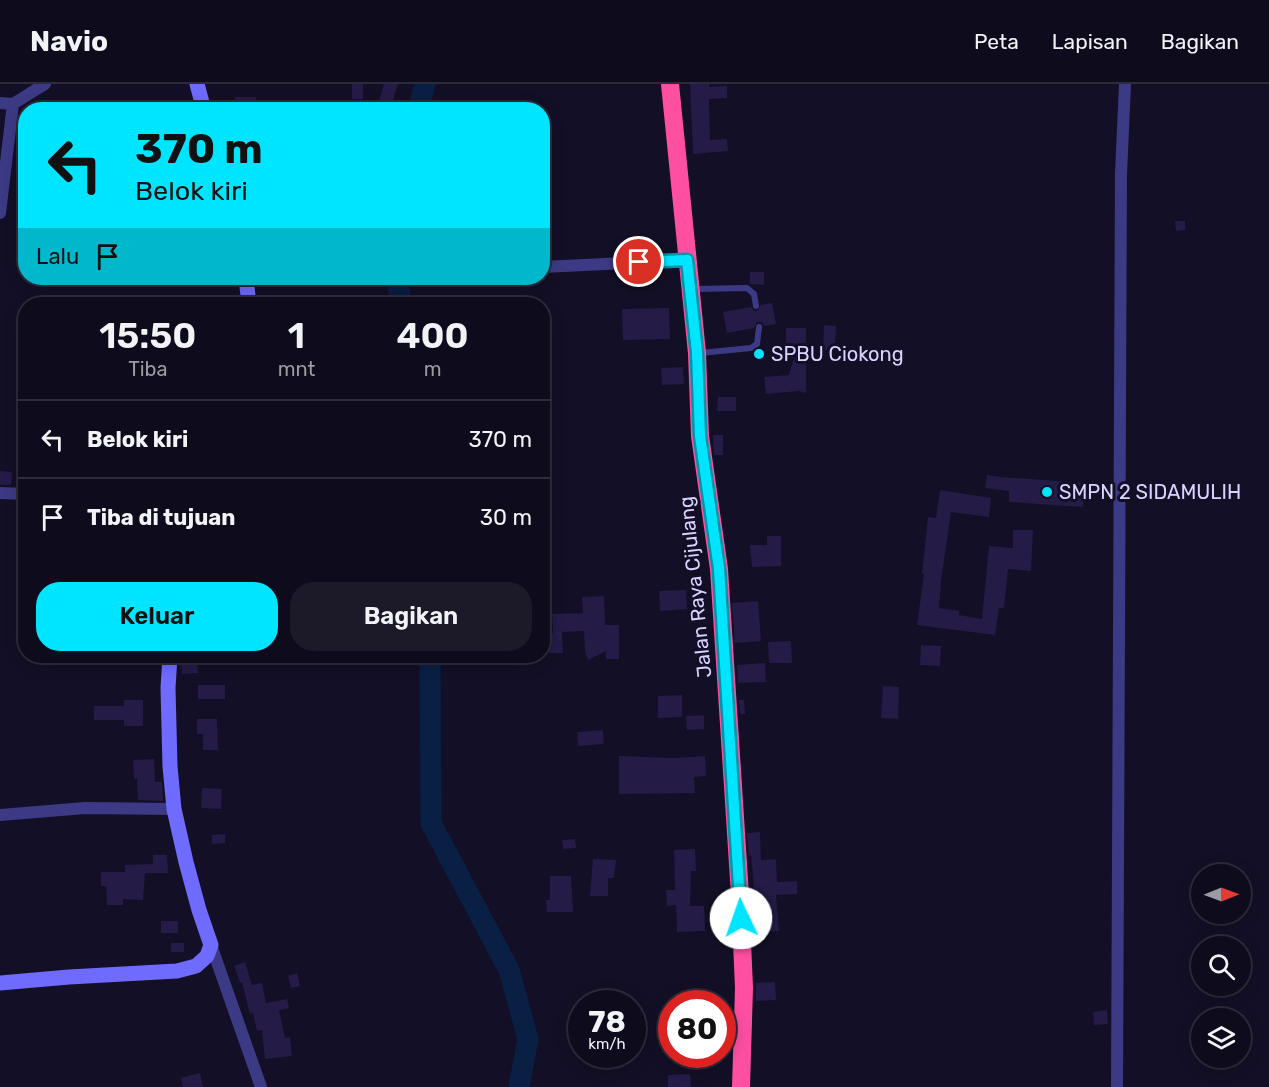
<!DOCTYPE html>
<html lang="id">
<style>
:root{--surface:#0e0b1c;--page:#1c1929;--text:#f1f3f6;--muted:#9b9ba3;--line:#2e2b3b;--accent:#00e5ff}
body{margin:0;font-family:Rubik,sans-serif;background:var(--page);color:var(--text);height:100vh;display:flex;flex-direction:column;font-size:22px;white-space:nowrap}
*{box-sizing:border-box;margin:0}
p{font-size:20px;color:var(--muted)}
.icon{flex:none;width:33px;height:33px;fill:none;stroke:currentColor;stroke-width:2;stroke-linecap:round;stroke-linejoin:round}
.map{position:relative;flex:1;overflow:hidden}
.sheet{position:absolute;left:18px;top:213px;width:532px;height:366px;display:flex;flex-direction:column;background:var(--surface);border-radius:24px;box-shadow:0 3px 15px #0003,0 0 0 2px var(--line)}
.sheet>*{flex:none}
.hud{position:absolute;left:18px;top:18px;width:532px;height:183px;border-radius:24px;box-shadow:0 3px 15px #0003,0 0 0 2px var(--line);background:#00e5ff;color:#111;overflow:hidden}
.needle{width:39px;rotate:89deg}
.fabs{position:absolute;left:1191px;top:780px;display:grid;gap:12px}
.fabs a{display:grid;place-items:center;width:60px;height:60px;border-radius:50%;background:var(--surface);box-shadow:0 3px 15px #0003,0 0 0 2px var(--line);font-size:30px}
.speed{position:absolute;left:568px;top:906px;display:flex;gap:12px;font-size:30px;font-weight:700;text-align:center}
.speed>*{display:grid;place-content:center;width:78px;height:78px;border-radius:50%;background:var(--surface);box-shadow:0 3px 15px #0003,0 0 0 2px var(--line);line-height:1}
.speed small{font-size:15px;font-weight:400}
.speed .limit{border:9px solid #d22;background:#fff;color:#111}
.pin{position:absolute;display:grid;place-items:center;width:51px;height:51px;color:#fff;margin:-26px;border:3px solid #fff;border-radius:50%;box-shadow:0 2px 6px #0007}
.me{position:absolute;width:66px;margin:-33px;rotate:357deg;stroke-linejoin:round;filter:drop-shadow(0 0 4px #0008)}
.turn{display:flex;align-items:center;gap:21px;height:126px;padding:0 18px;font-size:27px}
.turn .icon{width:78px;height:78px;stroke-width:2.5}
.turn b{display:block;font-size:42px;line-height:51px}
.then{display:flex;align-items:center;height:57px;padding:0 18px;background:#0003;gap:12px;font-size:22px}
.eta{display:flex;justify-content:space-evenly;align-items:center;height:102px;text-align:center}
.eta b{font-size:36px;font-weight:600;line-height:42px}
.primary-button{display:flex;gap:12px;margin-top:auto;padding:12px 18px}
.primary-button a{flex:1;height:69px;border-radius:24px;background:var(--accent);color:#111;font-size:24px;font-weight:600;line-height:69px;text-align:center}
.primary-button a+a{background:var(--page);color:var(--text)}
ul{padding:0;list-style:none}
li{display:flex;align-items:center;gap:18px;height:78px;padding:0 18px;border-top:2px solid var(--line)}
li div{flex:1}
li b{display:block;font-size:22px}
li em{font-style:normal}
header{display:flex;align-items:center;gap:36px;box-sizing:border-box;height:84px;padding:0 30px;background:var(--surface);border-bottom:2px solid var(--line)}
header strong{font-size:28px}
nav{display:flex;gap:33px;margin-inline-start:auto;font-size:21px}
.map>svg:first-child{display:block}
</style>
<header>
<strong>Navio</strong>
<nav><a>Peta</a><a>Lapisan</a><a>Bagikan</a></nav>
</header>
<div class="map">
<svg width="1269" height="1003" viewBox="0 0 1269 1003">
<rect width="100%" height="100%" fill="#130f26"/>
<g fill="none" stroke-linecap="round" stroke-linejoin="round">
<path stroke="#0a1f44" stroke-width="21" d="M418,26l7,-26
M397,194l4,26
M430,572l1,167 78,147 19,69 -9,48"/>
</g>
<path fill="#241b47" d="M352,0h11v15h-11z
M384,0h14l-8,26h-14z
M690,0h19v3l18,-1v12l-18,1 1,41 17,-1 1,12 -35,3z
M235,13h21v13h-21z
M1175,137h10v9l-9,1z
M750,188h14v13l-14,-1z
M772,219l4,21 -12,2 -2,-4h-5l-3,6 -27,5 -4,-21 28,-5 3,4h3l4,-6z
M669,224l1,31 -47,1 -1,-31z
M824,241l12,1 -1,24h-12z
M786,244h20v65l-7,-2 -33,3 -2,-17 25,-2 7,-25h-10z
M683,283l1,17 -22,1 -1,-17z
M718,313h18v14h-19z
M713,351h10v20h-9z
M0,387l12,1 -1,13h-11z
M987,391l14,2 84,6 -2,24 -74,-5v-11l-24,-3z
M940,406l51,8 -2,19 -38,-5 -10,69 -2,27 20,3v4l23,4 7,-73 24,2v-18h20l-2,41 -23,-2 -4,39h-5l-4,27 -78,-10 7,-51h-2l6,-57 8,1z
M767,452h14v30l-29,1 -2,-22h17z
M686,506l1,19 -27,2 -1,-20z
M604,512l1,29h14v34h-13v-8l-18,9 -3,-8 -1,-21 -22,1 1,21h-15l-1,-20h6l-1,-19 31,-1 -1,-16z
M758,517l3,40 -26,2 -3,-40z
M791,557l1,22h-23l-1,-21z
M921,561l20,1 -1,20 -20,-1z
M197,578l1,11 -16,1 -1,-10z
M765,579l1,19 -28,1 -1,-18z
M198,601h27v14h-27z
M883,602l16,1 -1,32 -17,-1z
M682,611v22l-24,1v-22z
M124,616h19v26h-19v-6h-30v-14h30z
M739,616h5l1,14h-5z
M704,631v14l-17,1 -1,-14z
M197,635h20l1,31h-15v-16h-6z
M603,646l1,14 -26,2 -1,-14z
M619,672l54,2 32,-2 1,20 -12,1 1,16 -76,1z
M154,675l1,23h7l1,19 -25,-1 -1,-22 -3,1 -1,-19z
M202,704l20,1 -1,20 -20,-1z
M760,748l1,28 15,-1 1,23 20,-1v13l-21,1 3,36 -23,1 -3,-57 -2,-20 -2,1 -2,-23z
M225,750v9l-13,1v-9z
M575,755l1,9 -13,1 -1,-9z
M695,765l1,22h-5l-1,35h14l1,25 -28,1 -1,-27 -9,1 -1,-16h9l-1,-40z
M153,771h14l1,18h-23l-2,27 -20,-1v6h-16l-1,-19h-5v-14h24v-7l28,-1z
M593,775l23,1 -2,18h-6v18h-18z
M550,792h21l2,36h-26l-1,-12h4z
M161,837h17v12h-17z
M171,859h13v9h-13z
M245,878l7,23 10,-2 4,20 21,-4 2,9 -10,2 6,28 5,-1 2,19 -27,3 -3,-29 -5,1 -4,-18 -3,1 -8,-32h-2l-6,-16z
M297,889l3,13 -9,2 -3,-12z
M775,898l1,18 -20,1v-18z
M1107,926l1,14 -14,1 -1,-13z
M200,989l3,14h-20l-2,-9z
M690,990l1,13h-23v-12z"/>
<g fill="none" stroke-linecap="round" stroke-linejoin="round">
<path stroke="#3d3a85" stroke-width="6" d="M694,205l53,-1 7,6 2,12
M700,269l51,-5 6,-4 2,-17"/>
<path stroke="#3d3a85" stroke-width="12" d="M0,19l13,1
M0,129l13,-109 32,-20
M543,183l144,-7
M0,409l26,1
M0,731l85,-7 89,1
M211,861l50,142
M1117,1003l4,-913 4,-90"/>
<path stroke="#6f6bff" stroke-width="15" d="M197,0l7,26
M246,194l3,26
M0,899l69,-6 108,-6 19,-5 11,-10 4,-11 -12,-35 -13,-48 -12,-53 -4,-43 -2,-78 2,-32"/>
<path stroke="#ff4fa3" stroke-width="18" d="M670,0l27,269 3,83 19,133 21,326 4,93 -3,99"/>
</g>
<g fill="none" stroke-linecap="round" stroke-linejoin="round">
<g stroke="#0095a6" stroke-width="15">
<path id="route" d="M639,178l48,-2 10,93 3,83 19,133 22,349"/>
</g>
<use href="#route" stroke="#00e5ff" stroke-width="10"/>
</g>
<g fill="#00e5ff" stroke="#130f26" stroke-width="2">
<circle cx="759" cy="270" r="6"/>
<circle cx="1047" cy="408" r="6"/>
</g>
<g text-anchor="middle" stroke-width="6" stroke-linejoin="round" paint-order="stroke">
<g font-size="20" fill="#d9d4ff" stroke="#130f26" text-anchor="start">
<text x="771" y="277">SPBU Ciokong</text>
<text x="1059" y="415">SMPN 2 SIDAMULIH</text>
</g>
<g font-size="20" fill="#d9d4ff" stroke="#130f26">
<text transform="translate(695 503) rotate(-96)" y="7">Jalan Raya Cijulang</text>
</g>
</g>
</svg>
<div class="fabs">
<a><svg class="needle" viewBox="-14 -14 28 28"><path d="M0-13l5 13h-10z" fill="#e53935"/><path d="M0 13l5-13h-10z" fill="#9b9ba3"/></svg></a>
<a><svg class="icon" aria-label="search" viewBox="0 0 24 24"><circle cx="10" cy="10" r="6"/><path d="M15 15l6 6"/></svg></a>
<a><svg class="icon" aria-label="layers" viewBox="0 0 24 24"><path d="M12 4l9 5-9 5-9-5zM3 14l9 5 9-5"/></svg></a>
</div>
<div class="speed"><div>78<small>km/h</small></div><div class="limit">80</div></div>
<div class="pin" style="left:639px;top:178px;background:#d93025"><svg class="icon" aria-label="arrive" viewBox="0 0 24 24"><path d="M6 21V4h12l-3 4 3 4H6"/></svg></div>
<svg class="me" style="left:741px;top:834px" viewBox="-20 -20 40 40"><circle r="19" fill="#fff"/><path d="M0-13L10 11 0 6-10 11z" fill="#00e5ff"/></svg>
<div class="hud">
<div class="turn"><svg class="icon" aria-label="left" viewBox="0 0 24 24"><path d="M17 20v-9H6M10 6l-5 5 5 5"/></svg><div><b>370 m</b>Belok kiri</div></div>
<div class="then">Lalu<svg class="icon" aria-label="arrive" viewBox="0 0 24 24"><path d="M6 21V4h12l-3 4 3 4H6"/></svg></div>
</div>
<section class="sheet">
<div class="eta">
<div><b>15:50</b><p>Tiba</p></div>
<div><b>1</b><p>mnt</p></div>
<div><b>400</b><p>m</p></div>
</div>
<ul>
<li><svg class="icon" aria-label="left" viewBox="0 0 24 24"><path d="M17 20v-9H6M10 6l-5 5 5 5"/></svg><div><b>Belok kiri</b></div><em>370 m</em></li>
<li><svg class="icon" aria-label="arrive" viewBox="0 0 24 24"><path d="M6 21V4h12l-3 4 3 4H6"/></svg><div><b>Tiba di tujuan</b></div><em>30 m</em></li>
</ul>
<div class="primary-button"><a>Keluar</a><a>Bagikan</a></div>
</section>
</div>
